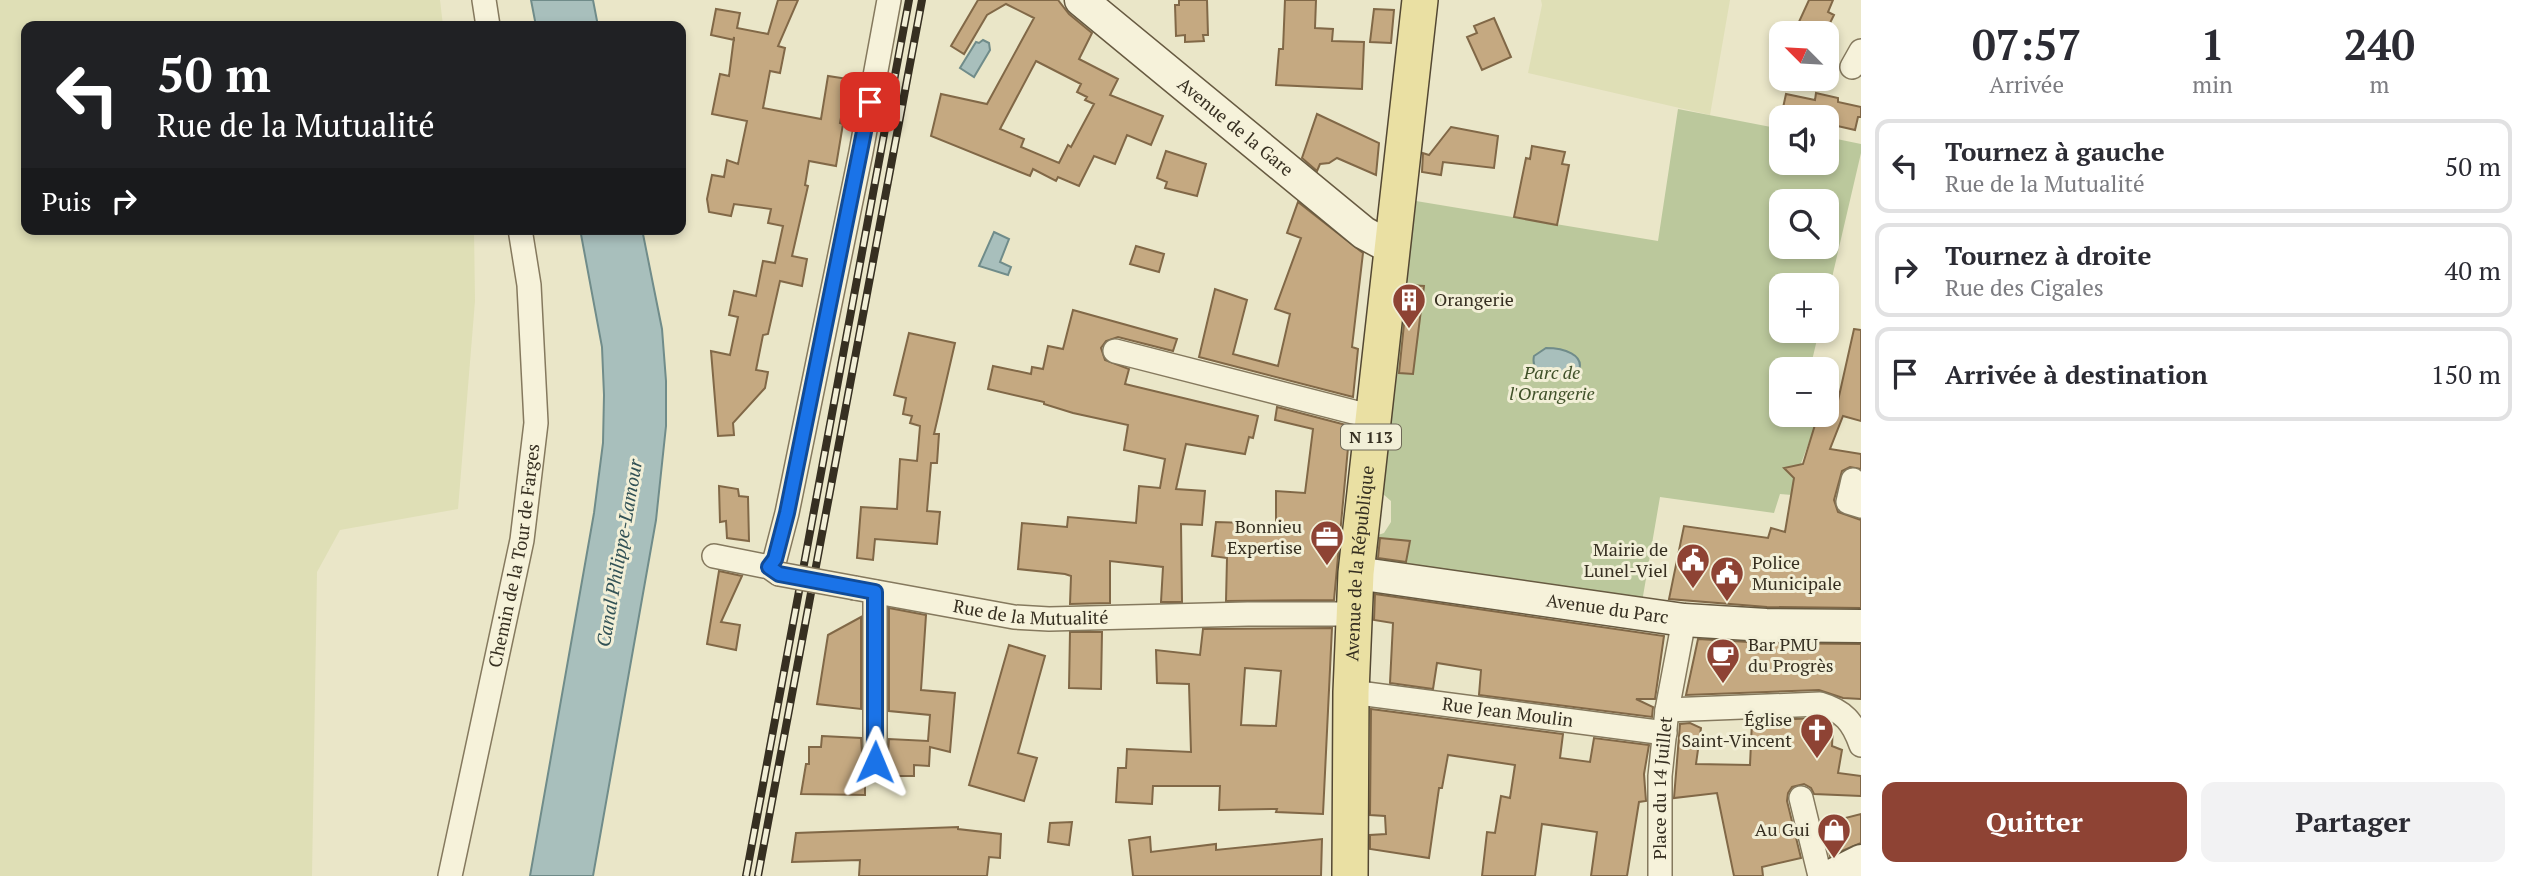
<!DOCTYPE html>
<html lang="fr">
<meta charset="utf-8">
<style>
:root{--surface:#fff;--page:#f2f2f3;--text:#2b2b33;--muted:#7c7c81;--line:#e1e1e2;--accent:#8e4334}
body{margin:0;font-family:"PT Serif",serif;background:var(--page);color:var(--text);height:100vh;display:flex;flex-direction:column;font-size:26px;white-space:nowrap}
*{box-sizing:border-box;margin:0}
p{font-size:23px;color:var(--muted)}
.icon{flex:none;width:38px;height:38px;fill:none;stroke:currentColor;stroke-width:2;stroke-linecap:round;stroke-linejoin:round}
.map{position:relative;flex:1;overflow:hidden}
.panel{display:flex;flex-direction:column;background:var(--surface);width:665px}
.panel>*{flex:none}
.banner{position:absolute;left:21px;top:21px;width:665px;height:214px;border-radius:14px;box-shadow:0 4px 10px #0003;background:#202124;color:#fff;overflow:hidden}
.needle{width:46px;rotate:294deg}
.tools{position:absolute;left:1769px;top:21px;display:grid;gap:14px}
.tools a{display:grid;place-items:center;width:70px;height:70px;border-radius:14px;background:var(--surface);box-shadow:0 4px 10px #0003;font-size:35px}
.pin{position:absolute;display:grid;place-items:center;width:60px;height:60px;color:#fff;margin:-30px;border-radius:14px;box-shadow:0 4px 10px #0006}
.me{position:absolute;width:77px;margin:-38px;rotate:1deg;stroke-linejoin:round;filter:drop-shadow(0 0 5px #0008)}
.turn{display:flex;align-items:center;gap:24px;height:147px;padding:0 21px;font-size:32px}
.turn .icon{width:91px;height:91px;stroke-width:2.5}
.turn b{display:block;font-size:49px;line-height:60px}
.then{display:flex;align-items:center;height:66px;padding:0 21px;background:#0003;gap:14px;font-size:26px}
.eta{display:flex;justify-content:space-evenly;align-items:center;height:119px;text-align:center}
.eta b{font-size:42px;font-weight:800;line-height:49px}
.button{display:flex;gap:14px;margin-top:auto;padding:14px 21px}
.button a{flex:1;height:80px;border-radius:14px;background:var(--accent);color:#fff;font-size:28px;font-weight:800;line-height:80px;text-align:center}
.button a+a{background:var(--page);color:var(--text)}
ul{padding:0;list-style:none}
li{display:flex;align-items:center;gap:21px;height:94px;margin:0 14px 10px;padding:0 7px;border:4px solid var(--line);border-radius:14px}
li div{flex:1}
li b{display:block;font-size:26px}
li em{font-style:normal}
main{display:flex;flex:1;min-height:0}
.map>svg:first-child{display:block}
</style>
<main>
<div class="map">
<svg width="1861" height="876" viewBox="0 0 1861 876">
<rect width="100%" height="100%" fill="#eae6c8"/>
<path fill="#dfdfb6" d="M0,0h440l3,26h-417v203h448l1,72 -17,208 -118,21 -23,42 -5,304h-312z
M1541,0h189l-20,115 -182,-42 14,-68z"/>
<path fill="#bbc89c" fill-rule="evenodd" d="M1678,109l103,20 1,34h45v-26l34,7v9l-34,146v-14h-45v46h37l-9,38h-28v46h36c-7,27 -21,52 -26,80l-12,-1 -6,19 -114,-16 -18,105 -271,-37 7,-30 6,-2 7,-11v-21l-8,-7v-3l-3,-1 36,-289 242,40zM1782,201h45v46h-45z"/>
<path fill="#a8bfbc" stroke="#708c8a" stroke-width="2" d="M531,0h62l5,26h-62z
M983,40l6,3 1,7 -16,27 -14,-9 16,-26 3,1z
M580,229h62l20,100 4,52v45l-10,94 -63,356h-63l64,-363 9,-70 1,-48 -2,-48z
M994,232l15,7 -9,23 11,5 -3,8 -29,-9z
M1546,348c16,0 41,6 32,25 -15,9 -49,5 -44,-17z"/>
<path fill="#c5a981" stroke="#816847" stroke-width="2" fill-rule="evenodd" d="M778,0h20l-20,46 7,2 -5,25 -10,-2 -7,37 58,11 7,-43 20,3 -8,44 3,1 -7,42 -27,-5 -4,24 3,1 -16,70 15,3 -5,27 -22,-5 -12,53 -5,1 -7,35 12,2 -3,16 -32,35 1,12 -16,1 -7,-85 19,4 8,-38 -9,-2 5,-24 22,5 7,-35 12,2 8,-37 -15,-3 3,-14 -37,-5 -3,12 -22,-4 -2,-13 5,-24 12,2 3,-17 11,4 9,-43 -35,-7 8,-40 9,2 5,-39v3l-23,-5 5,-26 24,4 -3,15 31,6z
M978,0h80l11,14 23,19 -13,26 39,20 -8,16 53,21 -12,29 -24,-10 -12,29 -21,-8 -15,30 -21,-9 -2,4 -23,-12 -3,7 -99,-40 10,-42 46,10 47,-86 -28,-14 -19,11 -23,39 -13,-8zM1036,61l45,23 -4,8 10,5 -2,3 9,4 -23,43 -3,-2 -9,18 -38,-16 3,-8 -24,-10z
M1179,0h28l1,35h-5l1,6 -19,1v-7l-9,1 -1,-31h4z
M1285,0h31l-1,28 18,1 -1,12 32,1 -2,47 -86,-4 3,-36h4z
M1809,0h24l-5,12 6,3 -9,18h-6l-21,-9z
M1374,9l20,1 -3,33 -21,-1z
M1494,18l17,39 -29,13 -15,-33 10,-4 -3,-7z
M1816,93l22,5v4l23,5v10h-3l-3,13 -22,-5 1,-8h-53l5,-23 29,6z
M1317,114l62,29 -3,32 -39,-17 -8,5 -9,1 -3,7 -15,-13z
M1451,127l47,9 -4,32 -51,-6 -2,13 -19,-3 1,-19 6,2z
M1532,146l33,6 -3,12 7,1 -12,60 -43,-8 12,-59 4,1z
M1166,151l40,13 -9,32 -32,-8 2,-6 -10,-4z
M1298,202l65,51 -11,94 6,2 -5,48 -154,-40 16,-68 32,11 -14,54 45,12 12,-52 -15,-5 26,-71 -14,-5z
M1136,246l28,8 -5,18 -29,-8z
M1408,285l16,1 -11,88 -14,-1z
M1073,310l104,29 -4,12 -55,-14 -12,4 -5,7 4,12 24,9 -4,15 133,32 -5,22 -4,-1 -4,17 -59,-10 -10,45 29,2 -3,34 -21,-1 1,78h-21l2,-35 -53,-6v42l-40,1 1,-28 -6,-2 -47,-5 4,-46 45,4 1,-10 68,6 3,-37 21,2 5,-29 -41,-9 4,-25 -55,-12 -29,-9v-2l-56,-13 5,-23 38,8 1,-7 11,2 5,-23 15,3z
M1854,329l7,1v91l-18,-5 -13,33 31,5v15l-11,-2 -8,4 -8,29 4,12 23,8v88l-94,-1 -98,-8 15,-73 84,12 3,-10 14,4 9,-54 -10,-10 19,-4 15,-49h19l-2,-1z
M909,333l46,10 -21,91h5l-2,29h-6l-4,48 13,1 -3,32 -62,-5 -2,21 -16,-2 4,-51 36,2 3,-50 17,2 3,-35 -10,-3 2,-7 -9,-2 3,-16 -12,-3z
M1277,407l73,19 -16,174 -108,1 1,-43 -15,-2 4,-34 60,2v-33l29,2 8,-64 -38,-9z
M719,486l19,3 1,7 9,1 1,44 -22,-3 -1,-17 -6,1z
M1380,538l30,3 -4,21 -28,-4z
M719,571l23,5 -21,46 19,3 -4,25 -29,-6z
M1375,594l289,42 -9,63h-19l17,8 -1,10 -173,-22 2,-25 -44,-7 -4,26 -43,-6 3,-60 -19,-3z
M889,608l37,7 -5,75 34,3 -5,59 -20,-5 -1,19 -15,-1v11h-37l10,-8 2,-29 39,2 2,-26 -41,-4z
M861,617v92l-44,-5 11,-69z
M1332,628l-9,186 -47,-2 1,-3 -58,1 1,-24h-67l-1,18 -36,-2 2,-34h8l1,-19 64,3 -2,-68 -32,-1 -1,-33 44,5 3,-26zM1245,668l36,3 -5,55 -35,-1z
M1070,632h32l-1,57 -32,-1z
M1698,639l67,4 96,1v55l-18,-1 -24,-8 -133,5z
M1009,645l36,11 -27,97 19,5 -13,43 -55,-16z
M1371,709l192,25 -3,24 30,4 4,-24 55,7 -5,29 2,27 -7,1 -12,74h-36l6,-44 -55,-8 -7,52h-53l5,-44 8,1 6,-37 9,2 5,-33 -67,-10 -6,33h-3l-10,70 -59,-9v-14l16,-1 -1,-18 -15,-1z
M1818,718l15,7 -1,21 10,4 -4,23 23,3v20l-47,-2 -3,-6 -7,-4 -12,3 -4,6 -1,8 14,57 -39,9 1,9h-29l-17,-83 -43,5 6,-74 10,-1 11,5 -5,36 54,1 2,-44z
M822,736l39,2 2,30 10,8h-8v19l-64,-1 5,-30h3v-17h12z
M1861,814v29l-31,13 -8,-32z
M1072,822l-3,23 -21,-3 2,-19z
M958,827v2l43,5 -1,24 -11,-1 -2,19h-128l1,-16 -68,2 4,-29z
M1150,837l1,15 65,-8v6l106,-11 -1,37h-188l-4,-36z"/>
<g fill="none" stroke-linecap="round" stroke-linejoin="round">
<g stroke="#85795e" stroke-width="26">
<g id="street">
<path d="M484,0l4,26"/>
<path d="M1852,67l9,-16"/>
<path d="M1115,351l258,66"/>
<path d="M1853,480l-5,22 13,4"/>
<path d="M714,556l55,11 10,7"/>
<path d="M769,567l6,-8 12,-46 74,-361 28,-152"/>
<path id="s1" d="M855,588l159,29 35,2 199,-5h105"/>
<path id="s2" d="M1351,692l314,41"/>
<path d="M1667,710l153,-6c24,7 33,18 41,41"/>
<path d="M875,762v-170"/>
<path d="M1801,798l19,78"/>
<path id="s3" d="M450,876l72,-336 14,-117 -7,-138 -9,-56"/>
<path id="s4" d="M1660,876v-100l7,-66 17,-90"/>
</g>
</g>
<g stroke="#675a41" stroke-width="35">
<g id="secondary">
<path id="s5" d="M1081,0l283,233 28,15"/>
<path id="s6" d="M1356,573l328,47 82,5 95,1"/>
<path d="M1831,876l30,-15"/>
</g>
</g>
<g stroke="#534732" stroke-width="38">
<g id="primary">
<path id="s7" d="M1350,876l1,-184 5,-119 64,-573"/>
</g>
</g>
<use href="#street" stroke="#f6f2da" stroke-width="23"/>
<use href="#secondary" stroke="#f6f2da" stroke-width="32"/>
<use href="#primary" stroke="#eae0a3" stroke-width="35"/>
<g stroke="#362f21" stroke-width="8">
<path id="rail" d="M746,876l163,-876
M758,876l164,-876"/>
</g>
<use href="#rail" stroke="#f2efd7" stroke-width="5" stroke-dasharray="16" stroke-linecap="butt"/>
<g stroke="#85795e" stroke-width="26" stroke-linecap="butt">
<path id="street-bridge" d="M779,574l76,14"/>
</g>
<use href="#street-bridge" stroke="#f6f2da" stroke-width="23"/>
</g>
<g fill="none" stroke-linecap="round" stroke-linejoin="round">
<g stroke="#114b97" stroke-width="18">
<path id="route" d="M870,102l-83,411 -12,46 -6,8 10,7 96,18v170"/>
</g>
<use href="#route" stroke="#1a73e8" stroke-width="12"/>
</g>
<defs>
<g id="building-pin" transform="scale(1.75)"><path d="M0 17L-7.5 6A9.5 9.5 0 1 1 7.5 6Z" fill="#8e4334" stroke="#f2efd7"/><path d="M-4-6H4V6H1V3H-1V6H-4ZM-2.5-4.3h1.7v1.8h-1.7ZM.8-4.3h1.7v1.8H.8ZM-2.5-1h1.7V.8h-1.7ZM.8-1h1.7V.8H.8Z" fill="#fff"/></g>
<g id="office-pin" transform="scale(1.75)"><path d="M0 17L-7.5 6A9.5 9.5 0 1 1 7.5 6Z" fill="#8e4334" stroke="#f2efd7"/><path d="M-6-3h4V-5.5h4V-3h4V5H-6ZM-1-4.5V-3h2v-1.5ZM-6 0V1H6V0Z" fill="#fff"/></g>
<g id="civic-pin" transform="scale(1.75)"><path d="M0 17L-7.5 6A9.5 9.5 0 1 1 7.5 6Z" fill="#8e4334" stroke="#f2efd7"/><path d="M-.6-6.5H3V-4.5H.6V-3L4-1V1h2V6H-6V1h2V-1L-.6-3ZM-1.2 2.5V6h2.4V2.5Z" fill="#fff"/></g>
<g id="cafe-pin" transform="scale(1.75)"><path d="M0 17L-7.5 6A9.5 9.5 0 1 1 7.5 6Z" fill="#8e4334" stroke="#f2efd7"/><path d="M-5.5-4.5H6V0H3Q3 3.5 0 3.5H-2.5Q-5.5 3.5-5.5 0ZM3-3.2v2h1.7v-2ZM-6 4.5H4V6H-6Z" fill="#fff"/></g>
<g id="church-pin" transform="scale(1.75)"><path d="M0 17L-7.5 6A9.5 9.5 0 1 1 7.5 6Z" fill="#8e4334" stroke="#f2efd7"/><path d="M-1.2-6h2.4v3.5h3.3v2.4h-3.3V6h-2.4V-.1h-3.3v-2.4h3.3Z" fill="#fff"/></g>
<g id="shop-pin" transform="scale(1.75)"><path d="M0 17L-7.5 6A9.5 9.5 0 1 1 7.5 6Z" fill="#8e4334" stroke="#f2efd7"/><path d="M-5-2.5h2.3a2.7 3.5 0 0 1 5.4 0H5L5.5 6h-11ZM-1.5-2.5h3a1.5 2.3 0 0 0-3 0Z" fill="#fff"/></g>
</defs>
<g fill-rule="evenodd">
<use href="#building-pin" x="1409" y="300"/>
<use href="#office-pin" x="1327" y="537"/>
<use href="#civic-pin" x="1693" y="560"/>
<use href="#civic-pin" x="1727" y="573"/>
<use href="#cafe-pin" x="1723" y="655"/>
<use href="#church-pin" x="1817" y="730"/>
<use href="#shop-pin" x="1834" y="830"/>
</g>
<g text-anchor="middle" stroke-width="6" stroke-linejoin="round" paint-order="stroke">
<rect fill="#f2efd7" stroke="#6e6958" stroke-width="2" x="1341" y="424.5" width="60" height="25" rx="5"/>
<g font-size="16" font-weight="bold" fill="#362f21">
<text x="1371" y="443">N 113</text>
</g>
<g font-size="18" fill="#362f21" stroke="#f2efd7">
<text dy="6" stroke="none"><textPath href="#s5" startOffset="200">Avenue de la Gare</textPath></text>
<text dy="6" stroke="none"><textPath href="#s3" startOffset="327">Chemin de la Tour de Farges</textPath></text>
<text dy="6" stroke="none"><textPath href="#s7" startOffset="313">Avenue de la République</textPath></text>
<text dy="6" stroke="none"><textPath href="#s6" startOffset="254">Avenue du Parc</textPath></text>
<text dy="6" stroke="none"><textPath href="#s1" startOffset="178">Rue de la Mutualité</textPath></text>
<text dy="6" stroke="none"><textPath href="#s2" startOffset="158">Rue Jean Moulin</textPath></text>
<text dy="6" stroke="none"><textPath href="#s4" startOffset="88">Place du 14 Juillet</textPath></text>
</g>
<g font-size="18" fill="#362f21" stroke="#f2efd7" text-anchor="end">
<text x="1434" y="306" text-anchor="start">Orangerie</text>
<text x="1302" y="533">Bonnieu<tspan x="1302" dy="21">Expertise</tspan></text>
<text x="1668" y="556">Mairie de<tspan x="1668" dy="21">Lunel-Viel</tspan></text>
<text x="1752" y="569" text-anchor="start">Police<tspan x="1752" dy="21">Municipale</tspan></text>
<text x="1748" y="651" text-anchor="start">Bar PMU<tspan x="1748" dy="21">du Progrès</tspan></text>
<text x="1792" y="726">Église<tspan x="1792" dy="21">Saint-Vincent</tspan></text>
<text x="1810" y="836">Au Gui</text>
</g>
<g font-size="18" font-style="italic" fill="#405129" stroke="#f2efd7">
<text x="1552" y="379">Parc de<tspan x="1552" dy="21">l'Orangerie</tspan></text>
</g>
<g font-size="19" font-style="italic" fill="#315155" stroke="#f2efd7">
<text transform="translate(619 553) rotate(-80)" y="7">Canal Philippe-Lamour</text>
</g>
</g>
</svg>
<div class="tools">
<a><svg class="needle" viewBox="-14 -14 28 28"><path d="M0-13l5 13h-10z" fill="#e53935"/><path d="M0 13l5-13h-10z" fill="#7c7c81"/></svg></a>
<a><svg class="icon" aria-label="sound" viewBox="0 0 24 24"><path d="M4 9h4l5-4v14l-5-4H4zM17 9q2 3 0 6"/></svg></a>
<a><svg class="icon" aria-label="search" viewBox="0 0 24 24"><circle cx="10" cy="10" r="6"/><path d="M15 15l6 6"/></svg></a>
<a>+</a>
<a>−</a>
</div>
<div class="pin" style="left:870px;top:102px;background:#d93025"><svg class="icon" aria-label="arrive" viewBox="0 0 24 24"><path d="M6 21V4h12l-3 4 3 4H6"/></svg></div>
<svg class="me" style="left:875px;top:762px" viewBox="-20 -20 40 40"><path d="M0-17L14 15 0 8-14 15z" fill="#1a73e8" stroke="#fff" stroke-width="4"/></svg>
<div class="banner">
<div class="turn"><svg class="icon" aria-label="left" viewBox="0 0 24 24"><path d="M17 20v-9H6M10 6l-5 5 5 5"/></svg><div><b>50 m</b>Rue de la Mutualité</div></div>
<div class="then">Puis<svg class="icon" aria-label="right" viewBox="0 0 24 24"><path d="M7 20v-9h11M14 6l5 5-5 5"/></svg></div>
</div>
</div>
<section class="panel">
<div class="eta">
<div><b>07:57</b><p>Arrivée</p></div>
<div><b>1</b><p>min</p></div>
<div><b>240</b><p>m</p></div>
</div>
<ul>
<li><svg class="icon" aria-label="left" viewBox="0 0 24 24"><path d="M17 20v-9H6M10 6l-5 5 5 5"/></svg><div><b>Tournez à gauche</b><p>Rue de la Mutualité</p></div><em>50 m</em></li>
<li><svg class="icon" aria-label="right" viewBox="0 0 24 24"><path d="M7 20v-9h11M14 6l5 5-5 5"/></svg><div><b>Tournez à droite</b><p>Rue des Cigales</p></div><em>40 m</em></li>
<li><svg class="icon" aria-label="arrive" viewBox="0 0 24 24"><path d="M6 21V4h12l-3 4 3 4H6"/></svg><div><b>Arrivée à destination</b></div><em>150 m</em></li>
</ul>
<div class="button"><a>Quitter</a><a>Partager</a></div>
</section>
</main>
